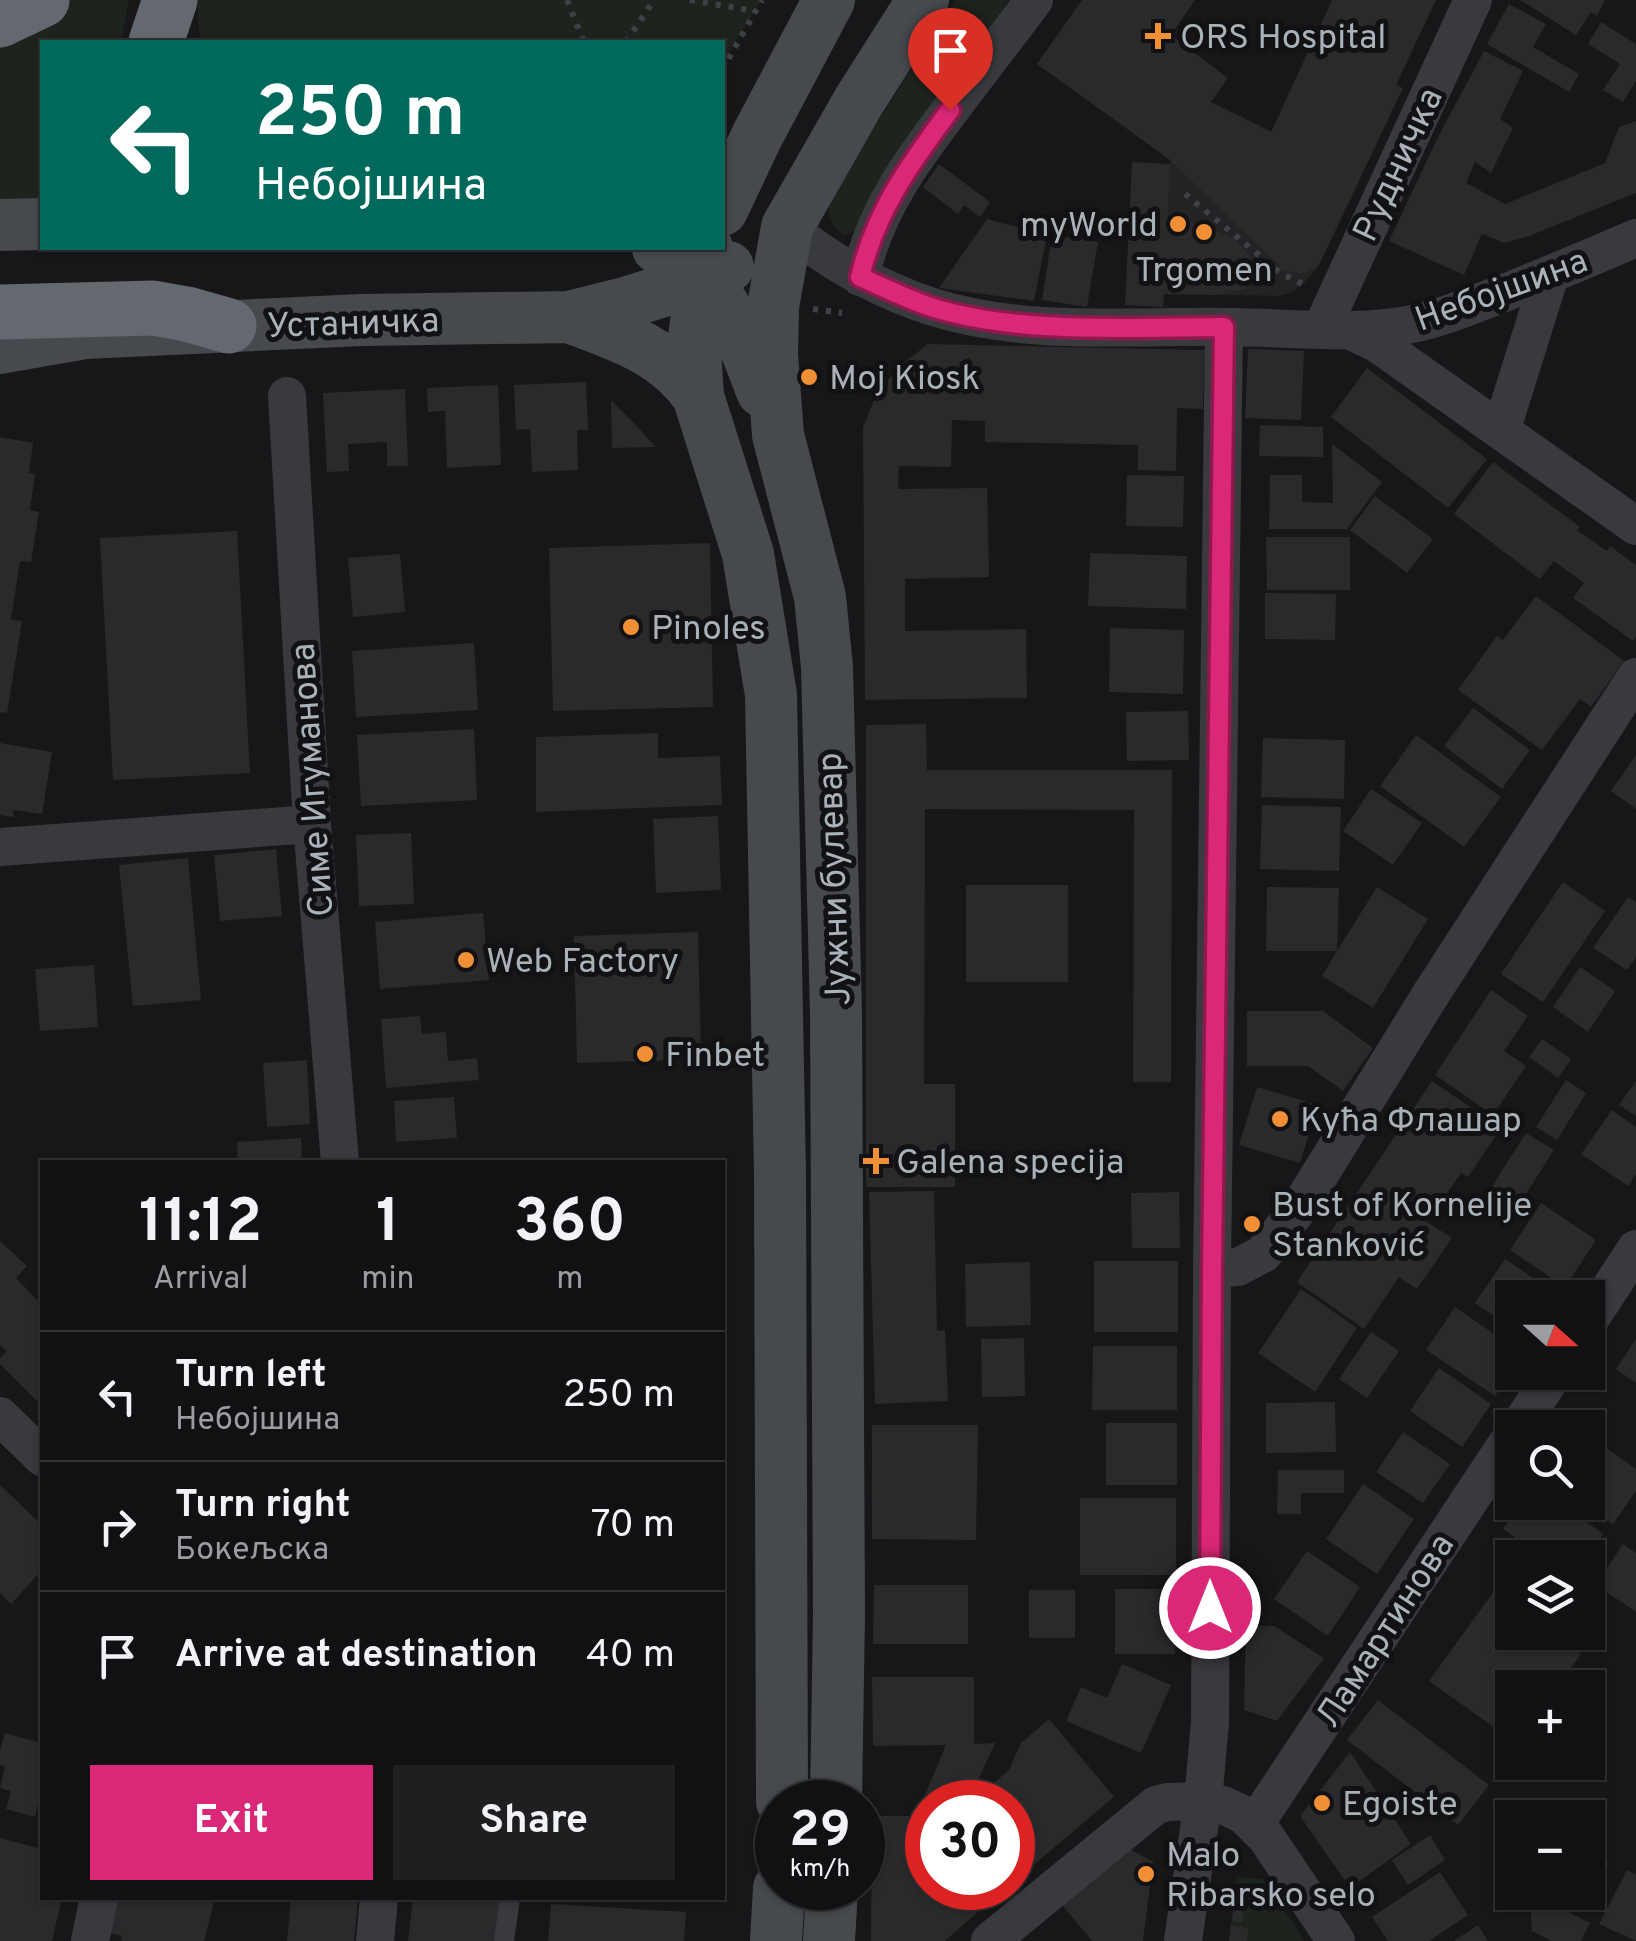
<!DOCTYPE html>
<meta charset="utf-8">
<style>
:root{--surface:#111113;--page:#1e1f21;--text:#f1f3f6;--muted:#9c9da0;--line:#303133;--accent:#db2777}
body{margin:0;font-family:Overpass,sans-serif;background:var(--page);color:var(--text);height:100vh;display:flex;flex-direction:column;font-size:38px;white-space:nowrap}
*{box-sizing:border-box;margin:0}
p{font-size:32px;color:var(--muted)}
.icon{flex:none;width:55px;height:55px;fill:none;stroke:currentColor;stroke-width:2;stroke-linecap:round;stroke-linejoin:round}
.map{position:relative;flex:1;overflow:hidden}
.details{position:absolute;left:40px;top:1160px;width:685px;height:740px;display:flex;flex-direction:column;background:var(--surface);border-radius:0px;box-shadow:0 2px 8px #0004,0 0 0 2px var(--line)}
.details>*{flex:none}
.hud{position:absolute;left:40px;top:40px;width:685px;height:210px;border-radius:0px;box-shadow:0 2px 8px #0004,0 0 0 2px var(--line);background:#00695c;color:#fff;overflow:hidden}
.needle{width:65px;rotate:111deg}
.buttons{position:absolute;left:1495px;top:1280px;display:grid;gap:20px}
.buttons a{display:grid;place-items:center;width:110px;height:110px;border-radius:0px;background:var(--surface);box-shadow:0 2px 8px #0004,0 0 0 2px var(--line);font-size:50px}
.speed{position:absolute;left:755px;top:1780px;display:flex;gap:20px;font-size:50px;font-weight:700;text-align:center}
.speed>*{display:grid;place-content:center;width:130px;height:130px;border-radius:50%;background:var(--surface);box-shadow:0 2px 8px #0004,0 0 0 2px var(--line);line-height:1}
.speed small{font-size:25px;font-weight:400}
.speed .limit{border:15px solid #d22;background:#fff;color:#111}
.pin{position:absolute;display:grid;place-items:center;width:85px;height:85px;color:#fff;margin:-102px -42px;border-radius:50% 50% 50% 0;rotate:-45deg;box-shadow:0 0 10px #0007}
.pin .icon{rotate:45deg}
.me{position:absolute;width:110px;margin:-55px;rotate:0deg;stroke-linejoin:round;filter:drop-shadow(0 0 8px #0008)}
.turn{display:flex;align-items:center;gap:35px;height:210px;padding:0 50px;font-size:45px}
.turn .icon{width:130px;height:130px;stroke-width:2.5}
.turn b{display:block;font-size:70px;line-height:85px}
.eta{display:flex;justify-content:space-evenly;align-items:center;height:170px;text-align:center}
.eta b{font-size:60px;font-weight:700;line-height:70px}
.cta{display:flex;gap:20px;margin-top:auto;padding:20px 50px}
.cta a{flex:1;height:115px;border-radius:0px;background:var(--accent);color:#fff;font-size:40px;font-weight:700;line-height:115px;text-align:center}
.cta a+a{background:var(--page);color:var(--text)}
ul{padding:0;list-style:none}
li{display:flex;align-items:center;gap:30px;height:130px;padding:0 50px;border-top:2px solid var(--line)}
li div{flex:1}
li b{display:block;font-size:38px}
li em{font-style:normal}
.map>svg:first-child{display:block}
</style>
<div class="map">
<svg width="1636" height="1941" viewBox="0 0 1636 1941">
<rect width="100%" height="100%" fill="#171719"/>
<path fill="#232326" d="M1211,102l151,73 -44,92 -13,15 -11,9 -14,5 -116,-2 6,-134z"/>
<path fill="#1d241d" d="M63,0h66l-8,42h-79v161l-42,-1v-169z
M197,0h565l-39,62 -1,-20h-522z
M955,0h54l-103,143 -47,87 -15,5c-15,-11 -17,-19 -14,-37z
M1237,1877l26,2 42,62h-76z"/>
<path fill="#2a2a2d" d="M1082,0h113l-24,35 57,43 -17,24 60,30 61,-132h104l-40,85 7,3 -85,179 -17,7 -17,-4 -114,-110 -133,-96z
M1520,0h85l-8,16 -6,-4 -15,23z
M1509,4l37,20 -13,23 46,27 -10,18 -82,-48z
M1601,22l35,22v37l-13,21 -20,-12 17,-26 -32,-20z
M1484,51l39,20 -23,48 13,9 -22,45 -16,-11 -9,21 39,21 100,-41 14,-36 17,-6v72l-107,43 -25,7 -22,-9 -18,41 -75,-34 49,-104z
M1132,162l38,2 -2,53 35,8 31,14 14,14 6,13 -1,14 -9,9 -27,6 -53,-1 -1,13 -38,-2z
M939,164l51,38 -10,15 -16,-12 -6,9 -35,-27z
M987,219l60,16 -13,66 -95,-13z
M1052,235l46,7 -11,65 -45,-7z
M928,344l277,6 -2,59 -26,-1 -1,63 -38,-1v-25l-153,-3v-21l-33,-1 -1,47 -52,-1 -1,23 89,-1 2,89 -84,2v52l121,-2 1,69 -162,2 -2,-273 14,-34 24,-28z
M1248,349l56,2 -3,69 -56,-2z
M1367,368l120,91 -39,49 -117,-91z
M586,382l2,48h-11l1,40 -46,2 -2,-43 -14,1 -2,-45z
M498,385l3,80 -54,3 -2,-57 -17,1 -1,-24z
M405,389l3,77h-21v-24l-39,2 1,27 -22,1 -4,-79z
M611,400l22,22 23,25 -44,1z
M1260,425l63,2v30l-64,-1z
M0,437l33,6 -4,30 6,1 -5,36 9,2 -8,50 -11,-1 -9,58 11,2 -15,92 -7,-1z
M1332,444l50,38 -35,47h-78l1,-54h32v27l31,1z
M1493,462l87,65 -3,3 30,21 3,-5 26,19v72l-3,4 -60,-43 11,-15 -30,-22 -14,18 -86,-65z
M1127,475l57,1 -1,51 -57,-1z
M1375,496l58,43 -26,34 -57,-43z
M237,531l13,242 -137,7 -13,-242z
M1266,537h84v53h-83z
M710,543l3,164 -160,4 -4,-163z
M1090,553l97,3 -1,53 -98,-3z
M400,554l5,58 -52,5 -5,-59z
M1265,593l71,1 -1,46 -70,-1z
M1536,596l88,65 -33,46 -11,-8 -38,51 -84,-60 39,-54 6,4z
M1110,628l74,2 -1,64 -74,-2z
M474,643l4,67 -122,7 -4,-66z
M1473,708l57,42 -28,39 -58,-43z
M1188,711l1,49 -62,1 -1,-49z
M926,724l1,46h245l-1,312h-38l1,-272 -209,-1 -1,275h31v103h-89v-462z
M474,729l3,71 -116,6 -4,-71z
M658,733v25l62,-2 2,49 -186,7v-75z
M1416,735l85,62 -37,50 -84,-61z
M1263,738l82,2 -1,59 -83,-2z
M0,743l52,9 -10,62 -28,-4 -1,7 -13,-2z
M1636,755v54l-25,-18z
M1371,789l51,34 -29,42 -50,-34z
M1262,805l79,2 -2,64 -79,-2z
M718,816l3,74 -65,3 -3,-74z
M411,833l3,71 -55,2 -3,-71z
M276,849l6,67 -62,5 -6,-66z
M188,858l13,142 -68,6 -14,-141z
M1563,882l42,29 -62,91 -42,-28z
M966,885h102v97h-102z
M1267,887l72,1 -2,63 40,-64 51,32 -55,89 -51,-32 15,-25h-71z
M1628,897l8,5v55l-9,13 -34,-22z
M483,913l6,67 -109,9 -5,-67z
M698,932l3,127 -124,4 -3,-127z
M94,965l4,62 -58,4 -5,-62z
M1580,967l35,24 -27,41 -35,-25z
M1491,990l37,26 -24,35 22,15 -33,49 -58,-40z
M1247,1011h76l50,37 -30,43 -35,-25h-61z
M420,1016l2,18 24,-2 2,29 29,-3 2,22 -93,8 -5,-69z
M1542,1039l29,20 -13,19 -29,-21z
M307,1060l3,64 -43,3 -4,-64z
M1566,1080l20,13 -29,47 -21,-13z
M1432,1081l69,47 -33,49 -7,-4 -34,49 25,16 -35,51 -18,-12 -35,52 -67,-47z
M1636,1081v35l-17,-11z
M1257,1087l61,18 -18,58 -61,-18z
M454,1097l3,41 -61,4 -2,-41z
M1612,1110l24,17v47l-8,12 -47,-32z
M1526,1133l28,17 -36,56 -27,-18z
M301,1138l1,24h-64l-1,-20z
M934,1191l3,140 8,-1 3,71 -73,3 -6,-212z
M1179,1192l1,56h-48l-1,-55z
M1541,1203l55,37 -31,47 -55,-37z
M0,1241l27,25 -11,12 26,27v101l-42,-42v-6l7,-7 -7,-6z
M1505,1259l58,39h-51v30l-37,-25z
M1094,1261h84v71h-84z
M1030,1262l1,63 -65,2 -1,-63z
M1301,1289l56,39 -42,64 -57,-39z
M1455,1307l57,39v23l-17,27 -69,-46z
M1371,1332l28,19 -32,47 -28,-19z
M1024,1338l1,58 -43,1 -1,-58z
M1636,1339v44l-20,-14z
M1093,1346h84v64h-85z
M1439,1368l52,36 -29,43 -52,-36z
M1335,1402l1,50 -70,1v-50z
M1106,1423h71v62h-71z
M872,1425h106l-2,115 -104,-1z
M1403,1432l47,32 -27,39 -47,-31z
M1588,1435l48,34v22l-23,33 -31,-22h6z
M1278,1470h66v23h-43v21h-24z
M1363,1484l51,35 -37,55 -51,-35z
M0,1485l42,40v45l-31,34 -11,-11z
M1080,1498h96v77h-96z
M1522,1502h36l45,32 -16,24h-43l-41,-29z
M1623,1544l13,9v59l-40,-27z
M1307,1551l53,36 -32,49 -54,-37z
M874,1585h94v59h-95z
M1115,1589h61l-1,65h-60z
M1029,1590h46v48h-46z
M1494,1591l18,13v28h40l29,22 -25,34h-44v52l-83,-59z
M1246,1625l28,1 50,32 -47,63 -33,-11z
M1122,1664l49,21 -30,68 -75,-32 15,-34 26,11z
M872,1677h102v67l21,-1 -27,59h-40v15h-4l4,4v67h58l9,9 -50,44h-74l1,-125h44l30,-71 -73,1z
M1378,1700l111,85 -31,40 -111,-85z
M1049,1719l65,78 -102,86v-81h-28l15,-12 -6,-6 16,-14 12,-27z
M5,1733l36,10 -3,11 4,1v49l-4,-1 -3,14 -29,-8 5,-18 -11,-3 5,-22 -5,-1v-15z
M1350,1752l61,92 -61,44 -50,-72z
M1430,1835l15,25 -37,25 -16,-25z
M0,1838l42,11v49h20l-10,43h-52z
M1128,1848l25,14 -10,79h-51l-30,-36z
M1588,1852l21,11 -25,47 -34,-18h38z
M1627,1870l9,5v66l-37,-17z
M1440,1872l28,43 -39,26h-41l-16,-24z
M1530,1893l60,30 -9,18h-30l-19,-10z
M113,1898h77l24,5 -10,38h-83l1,-5 -18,-4z
M291,1898h67l-4,43h-67z
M413,1898h88l-5,43h-88z
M551,1904l135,8 -2,29h-136z
M1234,1904l10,1 -2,18 -10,-2z
M1231,1925l18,3 -2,13h-18z
M1478,1925l10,16h-34z"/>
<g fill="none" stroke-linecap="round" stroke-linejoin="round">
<path stroke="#3e4145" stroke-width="6" stroke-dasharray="5 8" stroke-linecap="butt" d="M567,0l17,42
M690,0l65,11
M626,42l28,-42
M722,70l40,-70
M1185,194l97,80 25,12
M813,309l29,4"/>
<path stroke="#383a3e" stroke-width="20" d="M504,1941l6,-43"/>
<path stroke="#383a3e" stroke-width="38" d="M787,227c44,35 92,63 146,80 95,30 203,18 302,20 58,1 125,9 182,-4 27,-6 53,-17 79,-27 47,-18 93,-38 140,-58
M860,277c16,-69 53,-118 95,-173 26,-35 53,-69 79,-104
M1322,328l151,-328
M1349,330l29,14 258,182
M287,396l25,428 28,338
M1501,431l49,-156
M0,847l312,-23
M1212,1269l26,-2 25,-13 38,-49 130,-211 205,-317
M1588,1322l48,-73
M0,1416l42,41
M1518,1428l37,-56
M1255,1824l257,-388
M90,1941l9,-43
M375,1941l4,-43
M990,1941l166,-136 12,-3 35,-1 20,4 21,10 22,22 70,104
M1183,1941l20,-140 7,-79 2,-453 12,-942"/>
<path stroke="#46494e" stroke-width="52" d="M722,210l35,-74 72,-136
M0,225l42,-1
M658,248c59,21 84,89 104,143
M707,248l-13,89 4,59 50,158 23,141 9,480 2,627
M569,317c50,19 97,33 129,79
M0,348l86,-15 276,-13 207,-3 56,-14 67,-21 36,-15
M836,1802l3,-188 -3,-601 -9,-346 -7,-70 -42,-162 -6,-80 1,-48 14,-80 72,-126 64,-101
M776,1941l3,-53
M829,1941l3,-53"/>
<path stroke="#64696f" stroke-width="55" d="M0,20l42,-20
M156,42l14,-42
M0,312l153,-4 34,6 42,12"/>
</g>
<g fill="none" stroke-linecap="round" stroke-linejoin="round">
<g stroke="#8e194d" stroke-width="25">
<path id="route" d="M950,110c-40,54 -74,100 -90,167 23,10 47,22 71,30 88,28 201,20 293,20l-12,942 -2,339"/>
</g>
<use href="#route" stroke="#db2777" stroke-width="18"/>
</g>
<g fill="#f18f36" stroke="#121214" stroke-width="4">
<path d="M1153 21h10v10h10v10h-10v10h-10v-10h-10v-10h10z"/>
<circle cx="1178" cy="224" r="10"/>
<circle cx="1204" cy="232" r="10"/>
<circle cx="809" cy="377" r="10"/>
<circle cx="631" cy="627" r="10"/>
<circle cx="466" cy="960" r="10"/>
<circle cx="645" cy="1054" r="10"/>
<circle cx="1280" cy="1119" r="10"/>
<path d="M871 1146h10v10h10v10h-10v10h-10v-10h-10v-10h10z"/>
<circle cx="1252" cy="1224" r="10"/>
<circle cx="1322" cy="1803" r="10"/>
<circle cx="1146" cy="1874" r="10"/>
</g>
<g text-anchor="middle" stroke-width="10" stroke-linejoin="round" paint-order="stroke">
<g font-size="35" fill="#a9b1b9" stroke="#121214" text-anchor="start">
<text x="1180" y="48">ORS Hospital</text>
<text x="1158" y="236" text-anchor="end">myWorld</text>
<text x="1204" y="281" text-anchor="middle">Trgomen</text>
<text x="829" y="389">Moj Kiosk</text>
<text x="651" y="639">Pinoles</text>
<text x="486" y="972">Web Factory</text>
<text x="665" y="1066">Finbet</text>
<text x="1300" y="1131">Кућа Флашар</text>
<text x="896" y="1173">Galena specija</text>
<text x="1272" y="1216">Bust of Kornelije<tspan x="1272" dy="40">Stanković</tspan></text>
<text x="1342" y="1815">Egoiste</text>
<text x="1166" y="1866">Malo<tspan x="1166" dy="40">Ribarsko selo</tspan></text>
</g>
<g font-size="35" fill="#a9b1b9" stroke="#121214">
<text transform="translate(1397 164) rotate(-65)" y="12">Рудничка</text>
<text transform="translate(1501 289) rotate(-20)" y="12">Небојшина</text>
<text transform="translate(353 322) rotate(-2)" y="12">Устаничка</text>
<text transform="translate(311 780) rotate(-94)" y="12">Симе Игуманова</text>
<text transform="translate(833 879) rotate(-92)" y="12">Јужни булевар</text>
<text transform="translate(1384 1630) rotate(-57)" y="12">Ламартинова</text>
</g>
</g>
</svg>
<div class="buttons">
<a><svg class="needle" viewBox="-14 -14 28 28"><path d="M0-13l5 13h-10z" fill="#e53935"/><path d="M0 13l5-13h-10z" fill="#9c9da0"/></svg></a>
<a><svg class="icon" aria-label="search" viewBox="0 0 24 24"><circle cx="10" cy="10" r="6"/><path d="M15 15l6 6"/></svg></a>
<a><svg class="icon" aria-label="layers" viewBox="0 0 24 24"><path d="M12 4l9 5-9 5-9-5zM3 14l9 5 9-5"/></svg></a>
<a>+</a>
<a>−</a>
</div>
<div class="speed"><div>29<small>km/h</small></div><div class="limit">30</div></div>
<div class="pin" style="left:950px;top:110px;background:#d93025"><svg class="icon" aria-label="arrive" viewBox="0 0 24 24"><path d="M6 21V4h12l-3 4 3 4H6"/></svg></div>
<svg class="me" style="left:1210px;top:1608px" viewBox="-20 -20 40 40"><circle r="17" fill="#db2777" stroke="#fff" stroke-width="3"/><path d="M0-11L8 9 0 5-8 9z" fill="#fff"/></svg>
<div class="hud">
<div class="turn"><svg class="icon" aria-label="left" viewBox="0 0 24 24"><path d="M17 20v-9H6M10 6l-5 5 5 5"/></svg><div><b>250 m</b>Небојшина</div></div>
</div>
<section class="details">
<div class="eta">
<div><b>11:12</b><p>Arrival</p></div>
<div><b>1</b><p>min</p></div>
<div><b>360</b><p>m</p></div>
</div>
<ul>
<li><svg class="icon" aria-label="left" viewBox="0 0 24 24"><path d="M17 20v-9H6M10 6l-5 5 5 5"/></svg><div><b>Turn left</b><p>Небојшина</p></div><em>250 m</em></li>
<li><svg class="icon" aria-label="right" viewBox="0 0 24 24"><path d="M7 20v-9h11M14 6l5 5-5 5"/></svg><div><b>Turn right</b><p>Бокељска</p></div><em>70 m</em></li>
<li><svg class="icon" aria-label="arrive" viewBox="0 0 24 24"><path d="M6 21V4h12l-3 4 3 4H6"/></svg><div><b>Arrive at destination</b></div><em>40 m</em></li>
</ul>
<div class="cta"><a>Exit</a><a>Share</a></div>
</section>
</div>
